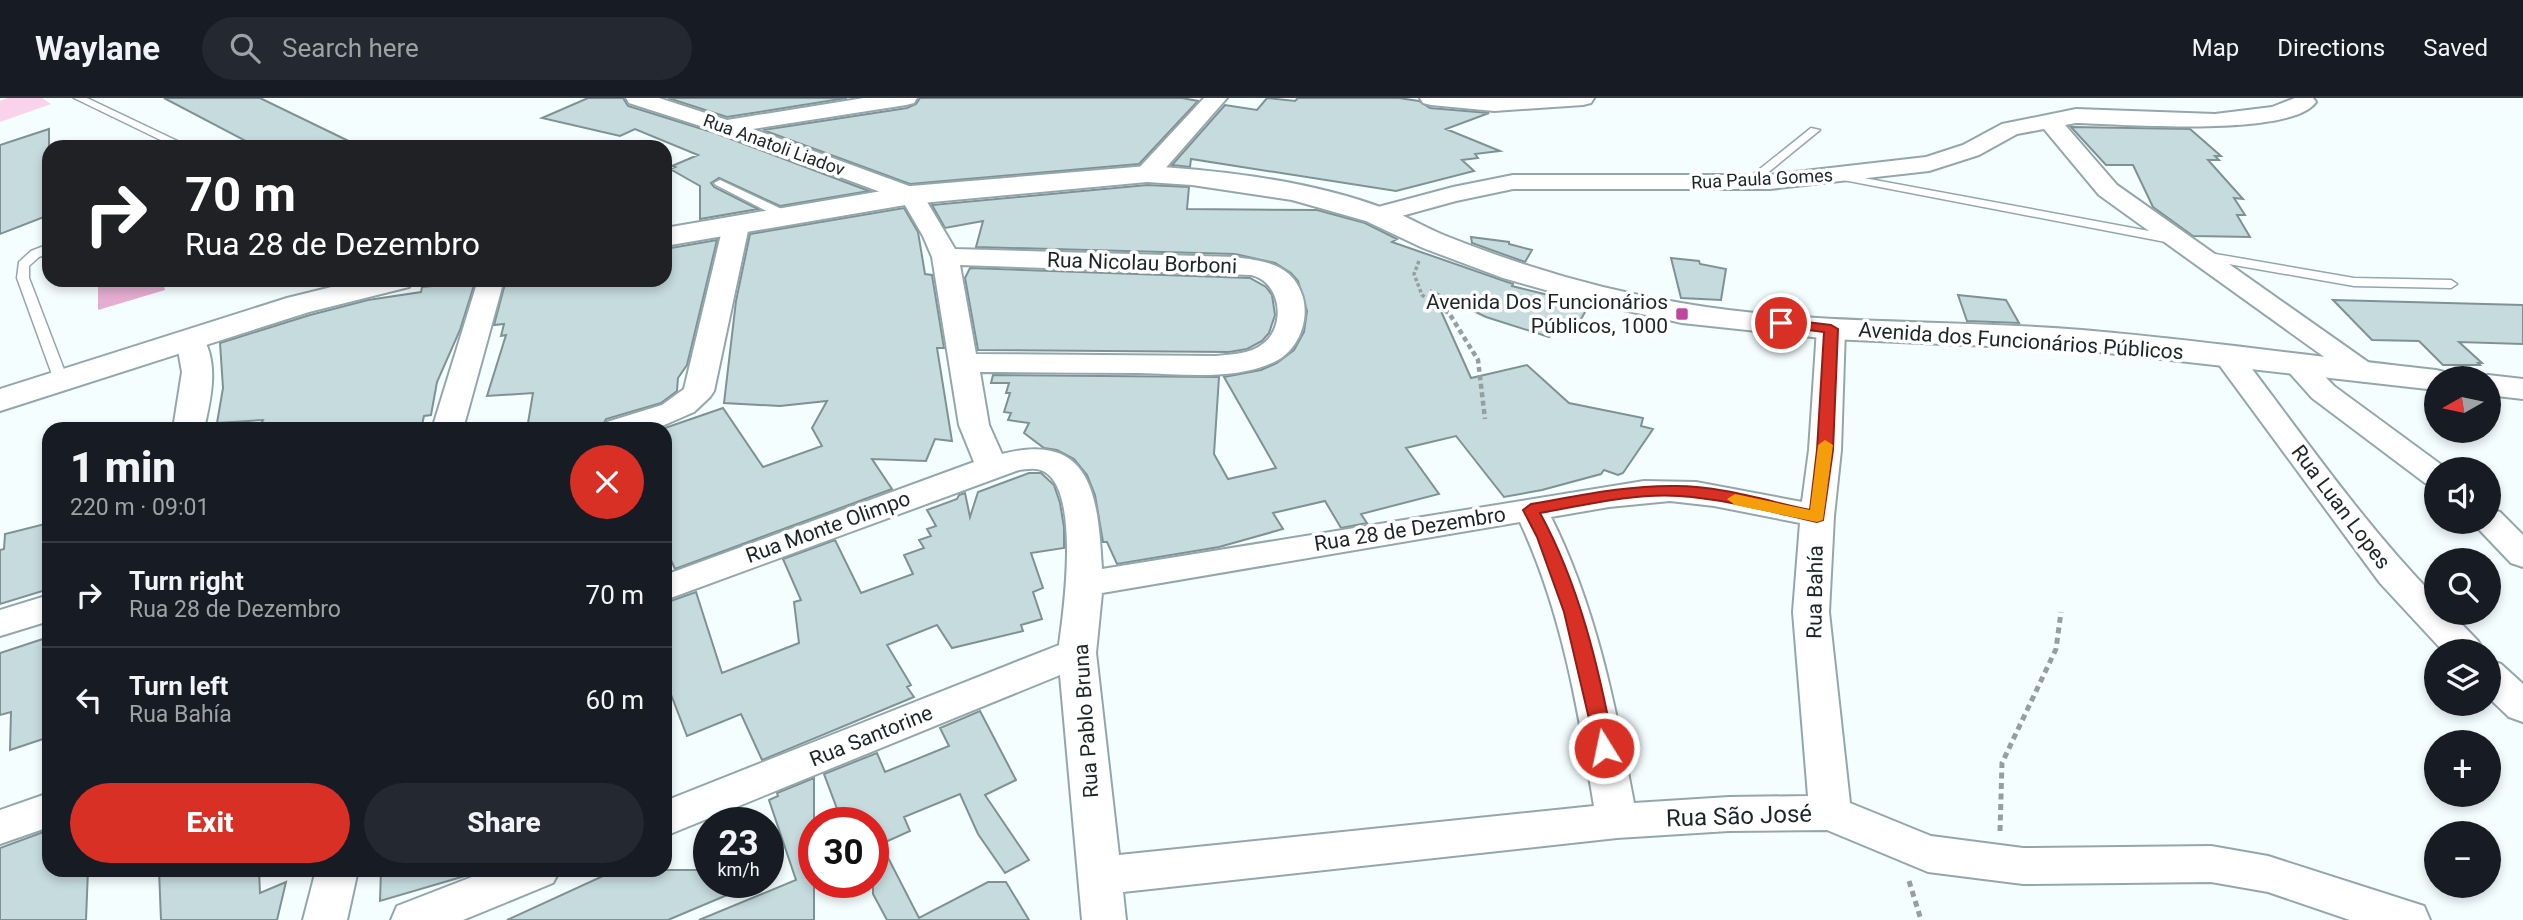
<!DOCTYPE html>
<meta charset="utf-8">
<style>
:root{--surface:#171b24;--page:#242831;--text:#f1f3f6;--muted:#9ea1a6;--line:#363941;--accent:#d93025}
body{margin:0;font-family:Roboto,sans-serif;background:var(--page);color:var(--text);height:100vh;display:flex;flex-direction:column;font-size:26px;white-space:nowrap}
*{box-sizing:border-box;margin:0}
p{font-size:23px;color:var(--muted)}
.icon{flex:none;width:38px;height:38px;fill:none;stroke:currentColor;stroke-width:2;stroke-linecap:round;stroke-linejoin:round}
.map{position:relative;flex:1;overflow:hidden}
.drawer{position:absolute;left:42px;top:324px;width:630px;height:455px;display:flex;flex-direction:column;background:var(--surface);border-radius:21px;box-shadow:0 4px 10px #0003}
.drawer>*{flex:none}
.guide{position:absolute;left:42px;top:42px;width:630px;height:147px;border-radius:21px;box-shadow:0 4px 10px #0003;background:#202124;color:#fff;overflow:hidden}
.needle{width:46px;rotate:261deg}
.tools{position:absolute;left:2424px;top:268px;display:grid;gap:14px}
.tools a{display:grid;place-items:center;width:77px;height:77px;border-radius:50%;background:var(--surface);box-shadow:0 4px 10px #0003;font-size:35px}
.speed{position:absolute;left:693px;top:709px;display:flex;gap:14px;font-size:35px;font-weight:700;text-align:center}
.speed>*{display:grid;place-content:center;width:91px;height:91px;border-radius:50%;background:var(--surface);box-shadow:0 4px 10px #0003;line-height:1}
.speed small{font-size:18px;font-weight:400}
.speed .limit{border:10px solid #d22;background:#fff;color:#111}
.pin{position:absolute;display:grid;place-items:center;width:60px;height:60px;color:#fff;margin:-30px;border:4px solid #fff;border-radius:50%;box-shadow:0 2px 7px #0007}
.me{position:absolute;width:77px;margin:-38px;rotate:350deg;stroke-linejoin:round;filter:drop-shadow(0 0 5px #0008)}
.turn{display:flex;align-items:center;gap:24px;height:147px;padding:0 28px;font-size:32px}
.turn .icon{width:91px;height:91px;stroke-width:2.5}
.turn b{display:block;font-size:49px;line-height:60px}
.round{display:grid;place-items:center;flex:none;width:74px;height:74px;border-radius:37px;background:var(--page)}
.overview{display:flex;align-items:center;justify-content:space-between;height:119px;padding:0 28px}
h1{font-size:42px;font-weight:800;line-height:52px}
.cta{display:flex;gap:14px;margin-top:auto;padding:14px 28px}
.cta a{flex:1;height:80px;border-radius:42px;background:var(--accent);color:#fff;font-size:28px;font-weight:800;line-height:80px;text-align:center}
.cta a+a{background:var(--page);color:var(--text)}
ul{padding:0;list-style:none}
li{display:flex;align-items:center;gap:21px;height:105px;padding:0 28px;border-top:2px solid var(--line)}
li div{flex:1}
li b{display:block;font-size:26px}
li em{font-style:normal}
header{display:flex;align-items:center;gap:42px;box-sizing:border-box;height:98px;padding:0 35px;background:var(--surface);border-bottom:2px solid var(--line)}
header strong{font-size:33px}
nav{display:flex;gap:38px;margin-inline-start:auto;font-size:24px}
.search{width:490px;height:63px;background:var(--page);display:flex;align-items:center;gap:18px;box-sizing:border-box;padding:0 24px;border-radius:38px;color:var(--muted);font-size:26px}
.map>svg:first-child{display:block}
</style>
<header>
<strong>Waylane</strong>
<div class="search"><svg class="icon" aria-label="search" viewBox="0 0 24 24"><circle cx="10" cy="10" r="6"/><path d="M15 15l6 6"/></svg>Search here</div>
<nav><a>Map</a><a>Directions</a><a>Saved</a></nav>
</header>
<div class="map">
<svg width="2523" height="822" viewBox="0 0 2523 822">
<rect width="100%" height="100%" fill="#f5feff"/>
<path fill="#f9d3eb" d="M8,0h34l9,6 -51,18v-21z"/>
<path fill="#e5add1" d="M98,182h65l2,10 -67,20z"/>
<path fill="#c5dbde" stroke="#7e9296" stroke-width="2" d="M164,0h96l101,49h-104z
M588,0h35l5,8 87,27 154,58 -89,15 -61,-28 -8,5 3,4 44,22 -58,10v-33l-30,-17 5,-2 -3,-1 26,-11 -63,-26 -15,7 -78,-18z
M668,0h179l-120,19z
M920,0h262l16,3 -59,63 -229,20 -147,-54 144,-22 9,-4z
M1267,0l28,3 3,-3h101l20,3 11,7 59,5 -43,16 54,22 -25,3 3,4 -16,2 12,11 -78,20 -205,-32 -1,8 -18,-2 53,-60 32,5z
M2071,29l119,2 31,27h-6l4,4h-11l35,39 -9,-1 11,17h-8l13,22 -57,-1 -40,-29 -20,-42h-27z
M49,31v86l-49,19v-89z
M1147,87l42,2 -2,22 130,1 48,13 32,16 -5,3 121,42 -1,2 77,19 -13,23 -18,-4 -9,13 -63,-20 -54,-26 39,87 56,-13 42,38 74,15 -2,8 12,3 -30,44 -5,2 -14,-5 -3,4 -59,16 -38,7 -48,-61 -50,12 33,46 -78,20 6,9 -26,5 -16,-27 -52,12 10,16 -64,18 -102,17 -10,-22h-4l-8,-47 -8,-20 -13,-16 -17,-9 -13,-2 -20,-15 5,-10 -21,-3 3,-7 -7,-1 6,-19h-4l3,-10h-18l2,-8 226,2 -5,77 14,25 48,-11 -52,-91 37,-7 16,-7 17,-13 10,-18 3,-21 -9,-30 -7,-8 -16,-10 -40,-9 -259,-7 7,-26 -38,7 -13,-23z
M904,110l14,24 7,42 7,1 12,73h-7l15,93 -17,-2 -9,22 -54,-2 20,30 -217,80 -10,-22v-118h-3l61,-21 40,59 59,-21 -10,-18 15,-27 -47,5 -56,-3 12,-102 14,-67z
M1471,139l38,5v2l23,6 -7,12 -53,-19z
M717,142l-30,125 -9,13 -1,13 -16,12 -55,16 -5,10h-74l6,-36 -46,3 19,-61 -5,1 3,-12 -10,1 12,-45h159v-31z
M1671,160l28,3 1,3 26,5 -5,31 -40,-2z
M970,170l280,10 16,9 6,8 3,20 -6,18 -7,8 -15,8 -18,3 -251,-2 -13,-72z
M475,184l-15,48 -23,52 -6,33 -7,1 -3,13h-163l5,-9 -46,3 6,-35 -3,-45 90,-28 58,-15 53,-8 1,-5z
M1958,197l48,5 13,23 -52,-2z
M2333,202l190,5v39l-64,-2 23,21h-4l2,2h-37l-24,-24 -47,-1z
M1029,375h12l13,12 6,18 4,24v21l-33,5 12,35 -10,4 9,27 -21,6 2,6 -71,17 -15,-23 -50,20 24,40 -4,2 7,10 -152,63 -21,-46 -54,22 -22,-57v-76l31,-11 26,81 77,-30 -5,-41 7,-2 -18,-41 52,-19 26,53 52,-19 -9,-19 20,-7 -5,-8 12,-4 -4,-7 9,-3 -9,-16 30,-11 2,-4 6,-2 5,24 8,-25z
M49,425v66l-49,15v-54l4,-1 1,-15z
M49,539v100l-39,13 1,-38 -11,3v-62z
M980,613l36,69 -31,15 44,65 -24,13 -27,-39 -18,-40 -56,23 6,14 -29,13 38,74 69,-36h18l23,38h-142l-14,-26v-72h-31l-18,-48 53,-21 8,19 64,-26 -9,-18z
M814,680v142h-115l97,-40 -27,-80 9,-4 -1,-3z
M49,732v40h39l-2,50h-86v-72z
M159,772h100l1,23 26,-11 -9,38h-116z
M381,772h83l1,6 -85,25z
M616,772h93v12h49l-90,38h-161z"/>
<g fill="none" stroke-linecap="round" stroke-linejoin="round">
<g stroke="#93a7ab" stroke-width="3">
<path id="service" d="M74,0h13l103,49h-15z
M1811,30l9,2 -66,54h-8v-4z
M1837,75l339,63 6,4 -6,4 -343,-66v-4z
M720,82l72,34 2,3 -6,4 -4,-1 -68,-35 -2,-2z
M49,146v9l-10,4 -10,9v12l39,102 -7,4 -7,-4 -37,-102 2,-16 12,-11z
M2204,154l150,26 97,2 6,4 -6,4 -97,-2 -154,-27v-6z"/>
</g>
<g stroke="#93a7ab" stroke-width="4">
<path id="minor" d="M626,0h33l68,22 137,-22h53l-3,5 -8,2 -153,24 167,61 35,59 280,8c27,4 55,6 66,35 10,24 -1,57 -25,69 -40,20 -93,13 -137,12 -53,0 -106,-1 -159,-1l9,53 13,29c92,-24 96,46 100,115l542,-88 52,1 106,20 7,-52 8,-121 4,-6 10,-2 10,2 4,6 -4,121 -7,66 -5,96 21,191 81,33 92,12 188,-2 57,10 156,50 6,14h-80l-82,-28 -57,-10 -188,2 -95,-12 -101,-42 -98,1 -112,7 -494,54 3,28h-44l-22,-245 -395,161v-35l394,-156c5,-36 21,-152 -14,-173 -8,-5 -17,-3 -26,-2l-354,130v-25l309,-113 -15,-37 -27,-168 -9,-21 -21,-36 -186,-69 -87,-28zM960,167l291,10c29,6 36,49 13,68 -13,11 -31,11 -48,13l-240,-2zM1670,403l44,5 86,17 -7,89 15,184 -79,1 -95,6c-19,-99 -38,-196 -83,-286l58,-10zM1520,424c42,90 58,187 74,284l-475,49 -23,-202 6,-60z
M1204,0h23l-71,81 -9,2 -9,-2 -3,-5 3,-5z
M1420,0h174l-3,5 -8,2 -89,6 -63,-6 -8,-2z
M2295,0h18l3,4c-25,36 -196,22 -240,21l-11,2 52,60 258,182 5,6 -5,6 -10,3 -10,-3 -256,-184 -55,-66 -27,5 -38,21 -50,16 -159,18h-257l-57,12 -80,22 -9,-3 -4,-5 4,-5 86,-23 60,-12h257l156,-18 37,-12 39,-21 74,-15 139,5 57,-7z
M736,120l9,3 4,5 -35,165 -4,6 -16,15 -32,14 -10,3h-49l4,-7 55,-17 22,-16 39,-163 4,-5z
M478,182h26l-41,149h-31z
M190,232l10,3c20,28 11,65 4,96h-31l9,-57 -6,-33 4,-6z
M2227,248l10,3c64,84 125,173 199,249v14h14l28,29 6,10h-41l-63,-68 -168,-228 5,-6z
M2296,256l10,3 28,29 113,83h-11v17l-11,-3 -113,-85 -31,-35 5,-6z
M2488,411l12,3 23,23v32l-12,-4 -39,-41h16z
M49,497v26l-49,15v-26z
M2488,562l13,4 22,20v38l-14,-5 -21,-20z
M49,695v34l-49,17v-34z
M316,772h42l-11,50h-44z
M490,772h70l-7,13 -90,37h-72l6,-14z"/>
</g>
<g stroke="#93a7ab" stroke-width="4">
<path id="tertiary" d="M1147,68c80,5 164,15 239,43 21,7 40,19 60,27 75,30 155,54 235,67 132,23 268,16 401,27 118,10 236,27 354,40l12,3 4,5h-16v12l-355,-40 -250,-11 -149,-16 -90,-20 -89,-25 -80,-30 -57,-27 -74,-21 -100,-15 -45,-3 -236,22 -246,42v-18l246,-42z
M360,182h54l-5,7 -100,25 -309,99v-22l287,-91z
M2488,277l35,4v20l-35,-4v-17h-12z"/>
</g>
<path stroke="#969fa0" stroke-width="3.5" stroke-dasharray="3.5 2.5" stroke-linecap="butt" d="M1419,163l-5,13 8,21 25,17"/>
<path stroke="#969fa0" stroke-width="4.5" stroke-dasharray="5 3.5" stroke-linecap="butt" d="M1444,212l5,3 29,47 7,59"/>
<path stroke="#969fa0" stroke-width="5" stroke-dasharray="6 4.5" stroke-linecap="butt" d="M2000,733l2,-68 54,-114 5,-37
M1909,783l12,39"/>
<use href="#service" fill="#fff" fill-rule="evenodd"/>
<use href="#minor" fill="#fff" fill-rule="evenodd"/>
<use href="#tertiary" fill="#fff" fill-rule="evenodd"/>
</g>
<path fill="#d93025" stroke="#8d1f18" stroke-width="2" d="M1781,221l50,6 7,4 -5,121 -10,70 -6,2c-45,-10 -91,-23 -138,-26 -45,-3 -94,9 -139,17 39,71 59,155 74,235l-3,5 -7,2 -7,-2 -33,-141 -27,-75 -14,-27 8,-6c47,-8 96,-19 145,-18 44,0 91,15 134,24l7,-60 7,-118 -47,-6 -2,-3z"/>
<path fill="#f59e0b" d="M1825,342l8,5 -10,75 -6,2 -82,-17 -8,-6 8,-5 75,16 8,-65z"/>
<rect fill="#be489e" stroke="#fff" stroke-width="2.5" x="1675" y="209" width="14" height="14" rx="3.5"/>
<g text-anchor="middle" stroke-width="7" stroke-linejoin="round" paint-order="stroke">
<g font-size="18" fill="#1d2627" stroke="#fff">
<text transform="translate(774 47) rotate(20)" y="6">Rua Anatoli Liadov</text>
<text transform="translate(1762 81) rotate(-3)" y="6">Rua Paula Gomes</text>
</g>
<g font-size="21" fill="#1d2627" stroke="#fff">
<text transform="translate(1142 165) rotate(2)" y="7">Rua Nicolau Borboni</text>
<text transform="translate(2021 243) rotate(4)" y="7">Avenida dos Funcionários Públicos</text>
<text transform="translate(2341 409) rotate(53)" y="7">Rua Luan Lopes</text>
<text transform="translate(828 429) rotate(-20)" y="7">Rua Monte Olimpo</text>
<text transform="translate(1410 431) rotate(-9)" y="7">Rua 28 de Dezembro</text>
<text transform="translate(1815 494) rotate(-89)" y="7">Rua Bahía</text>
<text transform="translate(1086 623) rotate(-94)" y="7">Rua Pablo Bruna</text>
<text transform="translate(871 638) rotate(-22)" y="7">Rua Santorine</text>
</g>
<g font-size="21" fill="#1d2627" stroke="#fff" text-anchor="end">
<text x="1668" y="211">Avenida Dos Funcionários<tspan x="1668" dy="24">Públicos, 1000</tspan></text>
</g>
<g font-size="24" fill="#1d2627" stroke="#fff">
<text transform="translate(1739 718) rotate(-2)" y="8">Rua São José</text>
</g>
</g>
</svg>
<div class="tools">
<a><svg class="needle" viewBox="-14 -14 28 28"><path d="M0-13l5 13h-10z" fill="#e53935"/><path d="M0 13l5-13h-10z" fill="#9ea1a6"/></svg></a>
<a><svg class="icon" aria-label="sound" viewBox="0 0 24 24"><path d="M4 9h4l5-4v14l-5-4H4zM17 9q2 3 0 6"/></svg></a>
<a><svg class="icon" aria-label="search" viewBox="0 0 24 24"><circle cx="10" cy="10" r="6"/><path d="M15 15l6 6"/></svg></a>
<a><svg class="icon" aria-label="layers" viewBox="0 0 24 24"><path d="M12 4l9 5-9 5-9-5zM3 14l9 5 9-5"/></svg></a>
<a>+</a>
<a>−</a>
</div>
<div class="speed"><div>23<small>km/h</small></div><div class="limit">30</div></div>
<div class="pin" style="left:1781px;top:225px;background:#d93025"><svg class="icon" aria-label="arrive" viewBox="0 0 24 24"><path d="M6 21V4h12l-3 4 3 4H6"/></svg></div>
<svg class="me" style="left:1604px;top:650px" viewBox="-20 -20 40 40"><circle r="17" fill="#d93025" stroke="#fff" stroke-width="3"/><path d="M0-11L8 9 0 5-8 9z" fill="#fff"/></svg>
<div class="guide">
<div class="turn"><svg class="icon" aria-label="right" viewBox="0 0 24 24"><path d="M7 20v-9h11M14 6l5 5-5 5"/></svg><div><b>70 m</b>Rua 28 de Dezembro</div></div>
</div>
<section class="drawer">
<div class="overview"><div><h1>1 min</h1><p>220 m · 09:01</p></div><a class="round" style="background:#d93025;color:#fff"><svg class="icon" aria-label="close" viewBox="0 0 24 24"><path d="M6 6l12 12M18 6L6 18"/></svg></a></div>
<ul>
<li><svg class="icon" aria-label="right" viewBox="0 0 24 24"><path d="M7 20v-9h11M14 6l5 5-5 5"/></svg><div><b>Turn right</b><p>Rua 28 de Dezembro</p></div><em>70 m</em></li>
<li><svg class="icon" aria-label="left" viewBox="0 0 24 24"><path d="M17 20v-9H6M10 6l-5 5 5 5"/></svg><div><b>Turn left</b><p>Rua Bahía</p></div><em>60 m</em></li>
</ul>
<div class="cta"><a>Exit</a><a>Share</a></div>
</section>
</div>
